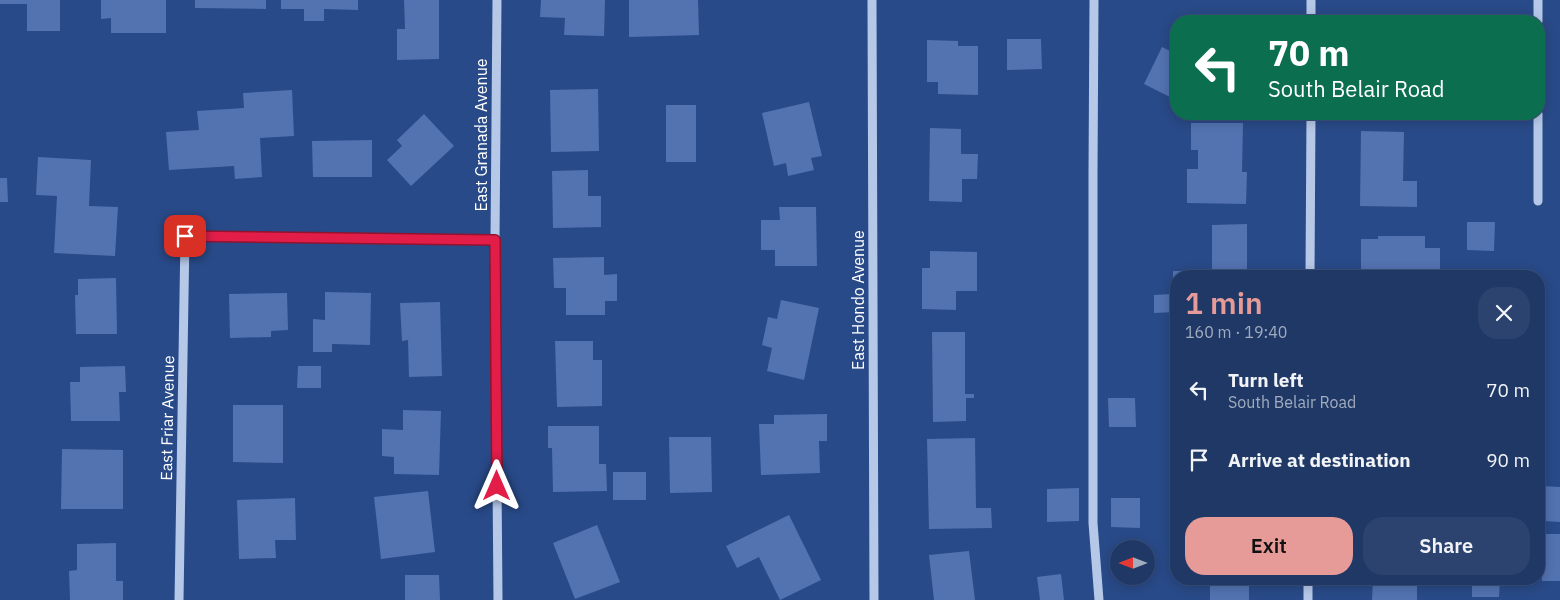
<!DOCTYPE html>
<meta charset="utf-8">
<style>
:root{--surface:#1f3866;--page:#2c436f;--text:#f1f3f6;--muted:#a1acbf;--line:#3c527a;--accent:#e69b98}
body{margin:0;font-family:"IBM Plex Sans",sans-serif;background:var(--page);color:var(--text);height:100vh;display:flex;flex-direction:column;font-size:19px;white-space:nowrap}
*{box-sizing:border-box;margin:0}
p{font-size:16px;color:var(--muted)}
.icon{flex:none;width:28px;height:28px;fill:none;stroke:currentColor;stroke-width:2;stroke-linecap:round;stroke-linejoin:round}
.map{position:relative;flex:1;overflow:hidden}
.sheet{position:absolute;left:1170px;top:270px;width:375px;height:315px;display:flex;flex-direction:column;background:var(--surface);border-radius:20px;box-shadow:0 2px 12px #0003,0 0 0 1px var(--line)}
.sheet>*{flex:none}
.guide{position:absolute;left:1170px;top:15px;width:375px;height:105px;border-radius:20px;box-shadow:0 2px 12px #0003,0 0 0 1px var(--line);background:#0b6e4f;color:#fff;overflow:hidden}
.needle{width:32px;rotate:270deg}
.buttons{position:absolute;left:1110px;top:540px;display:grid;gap:10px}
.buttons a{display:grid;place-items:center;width:45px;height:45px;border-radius:50%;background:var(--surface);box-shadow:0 2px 12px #0003,0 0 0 1px var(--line);font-size:25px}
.pin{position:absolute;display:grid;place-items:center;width:42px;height:42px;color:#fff;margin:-21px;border-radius:10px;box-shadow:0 2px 8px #0006}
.me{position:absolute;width:55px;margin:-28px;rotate:0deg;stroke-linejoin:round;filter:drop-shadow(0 0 4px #0008)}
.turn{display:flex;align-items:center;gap:18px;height:105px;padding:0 15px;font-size:22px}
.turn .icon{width:65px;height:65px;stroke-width:2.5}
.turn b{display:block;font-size:35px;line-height:42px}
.round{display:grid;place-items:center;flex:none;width:52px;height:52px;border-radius:20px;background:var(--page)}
.head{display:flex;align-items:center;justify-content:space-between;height:85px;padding:0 15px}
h1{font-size:30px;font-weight:600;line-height:38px;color:var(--accent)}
.button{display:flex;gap:10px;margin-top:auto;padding:10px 15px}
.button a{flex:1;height:58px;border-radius:20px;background:var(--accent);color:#111;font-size:20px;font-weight:600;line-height:58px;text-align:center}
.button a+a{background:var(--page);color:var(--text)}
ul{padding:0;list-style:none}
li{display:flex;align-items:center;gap:15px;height:70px;padding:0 15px}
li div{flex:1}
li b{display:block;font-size:19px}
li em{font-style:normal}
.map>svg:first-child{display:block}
</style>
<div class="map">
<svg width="1560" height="600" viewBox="0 0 1560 600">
<rect width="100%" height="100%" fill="#294a88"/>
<path fill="#5272b0" d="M0,0h60v31h-33v-27h-27z
M101,0h65v33h-55v-15l-10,1z
M195,0h71v9l-71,-1z
M281,0h77v10l-34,-1v12h-20v-12h-23z
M404,0h35v59l-42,1v-31h8z
M541,0h64l-1,36 -40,-1 1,-17 -25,-1z
M629,0h69l1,35 -70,2z
M1007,39h34l1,30 -35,1z
M927,40l31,1v5h20v49l-40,-1v-12h-11z
M1162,47l14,7v46l-32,-16z
M598,89l1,62 -48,1 -1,-62z
M292,90l2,46 -34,2 2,39 -27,2 -1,-13 -65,4 -3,-38 33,-2 -2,-19 47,-3 -1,-15z
M809,102l13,54 -11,2 3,12 -26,6 -2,-13 -12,3 -12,-53z
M666,105h30v57h-30z
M424,114l30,32 -43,40 -24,-26 15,-14 -5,-6z
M1191,123h52l-1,49h5l-1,32 -59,-1v-34h11v-19h-7z
M930,128l31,1v25h17l-1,25h-15v23l-33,-1z
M1361,131l43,1 -1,49h14v26l-57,-1z
M372,140v37h-59l-1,-36z
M38,157l53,3 -2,46 29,1 -3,49 -61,-3 3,-57 -21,-1z
M588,170v26h13v31l-48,1 -1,-57z
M0,178h7l1,24h-8z
M779,207h37l1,59h-42v-16h-14v-30h19z
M1467,222h28l-1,29 -27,-1z
M1247,224v52h-71v36l-22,1v-18l19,-1v-23h39v-46z
M1378,236h47v12h15v28h-61v-6l-18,1v-32h17z
M930,251l47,1v39h-21v19l-34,-1v-41h8z
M604,257v18l13,-1v27h-12v14h-39v-27h-12l-1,-30z
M116,278l1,56h-41l-1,-39h3v-16z
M325,292l46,1 -1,52 -38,-1v8h-19v-33l12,1z
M287,293l1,37 -17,1v6l-41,1 -1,-44z
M781,300l38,8 -15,72 -37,-9 5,-23 -10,-3 6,-28 9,2z
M440,302l2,74 -33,1 -1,-37 -6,1 -2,-38z
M932,332h33v62h9v4h-8v23l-33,1z
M555,341h38v19h9v46l-45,1z
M125,366l1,26h-7l1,29h-49l-1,-39h10v-15z
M298,366h23v22h-24z
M1108,398h27l1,29h-27z
M233,405h50v58l-50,-1z
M403,410l38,1 -2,64 -45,-1v-17l-12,-1v-27l21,1z
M827,414v27h-8l1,32 -59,2 -2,-51h15v-9z
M548,426h51v38h7l1,27 -54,1 -1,-44h-4z
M669,437h42l1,55 -42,1z
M975,438l1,70h15l1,20 -63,1 -2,-90z
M62,449l61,1v59h-62z
M613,472h33v28h-33z
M1543,486l17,1v35l-17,-1z
M1079,488v33l-32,1v-33z
M428,491l7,61 -54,7 -7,-62z
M295,498l1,42h-21l1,18 -37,1 -2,-59z
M1111,498h29v30l-29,-1z
M789,515l32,65 -41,20 -21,-43 -22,11 -11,-22z
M597,525l23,57 -45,17 -22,-56z
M1542,534h18v47h-18z
M116,543v38h7v19h-53l-1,-29 8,-1v-26z
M969,551l6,49h-41l-5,-45z
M1061,574l3,26h-24l-3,-23z
M405,575h34l1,25h-35z
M1210,579h39v21h-39z
M1373,579h35v7h9v14h-45z
M1472,579h28l-1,18h-27z"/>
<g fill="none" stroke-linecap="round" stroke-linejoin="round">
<path stroke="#b6c8e8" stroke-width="9" d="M497,0l-2,240 3,360
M872,0l2,600
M1094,0l-1,174v349l6,77
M1538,0v21
M1311,21v-21
M1538,114v87
M1310,276l1,-162
M179,600l6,-364 310,4
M1308,600v-21"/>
</g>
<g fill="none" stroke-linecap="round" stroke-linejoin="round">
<g stroke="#92132f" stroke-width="12">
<path id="route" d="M185,236l310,4 2,246"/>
</g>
<use href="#route" stroke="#e11d48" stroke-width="9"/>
</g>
<g text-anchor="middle" stroke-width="4" stroke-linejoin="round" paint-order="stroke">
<g font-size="16" fill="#fff" stroke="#294a88">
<text transform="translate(481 135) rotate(-90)" y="6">East Granada Avenue</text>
<text transform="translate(858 300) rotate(-90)" y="6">East Hondo Avenue</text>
<text transform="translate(167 418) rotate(-89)" y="6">East Friar Avenue</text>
</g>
</g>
</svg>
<div class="buttons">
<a><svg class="needle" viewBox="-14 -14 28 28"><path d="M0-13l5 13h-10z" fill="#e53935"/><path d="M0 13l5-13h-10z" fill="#a1acbf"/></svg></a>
</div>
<div class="pin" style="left:185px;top:236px;background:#d93025"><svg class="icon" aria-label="arrive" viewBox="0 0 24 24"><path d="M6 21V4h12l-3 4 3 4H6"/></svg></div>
<svg class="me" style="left:497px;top:486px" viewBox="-20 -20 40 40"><path d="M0-17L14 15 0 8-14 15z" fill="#e11d48" stroke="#fff" stroke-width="4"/></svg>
<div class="guide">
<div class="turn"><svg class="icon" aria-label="left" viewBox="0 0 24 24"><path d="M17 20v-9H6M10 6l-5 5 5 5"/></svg><div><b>70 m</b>South Belair Road</div></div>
</div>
<section class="sheet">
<div class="head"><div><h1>1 min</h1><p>160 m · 19:40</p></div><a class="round"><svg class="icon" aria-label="close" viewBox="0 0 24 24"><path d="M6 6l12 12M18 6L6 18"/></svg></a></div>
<ul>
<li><svg class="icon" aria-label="left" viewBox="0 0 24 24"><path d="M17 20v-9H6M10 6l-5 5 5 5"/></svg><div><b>Turn left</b><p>South Belair Road</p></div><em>70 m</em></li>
<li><svg class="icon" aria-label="arrive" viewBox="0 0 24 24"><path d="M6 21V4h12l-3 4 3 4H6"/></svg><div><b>Arrive at destination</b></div><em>90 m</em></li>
</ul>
<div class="button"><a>Exit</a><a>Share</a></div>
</section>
</div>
